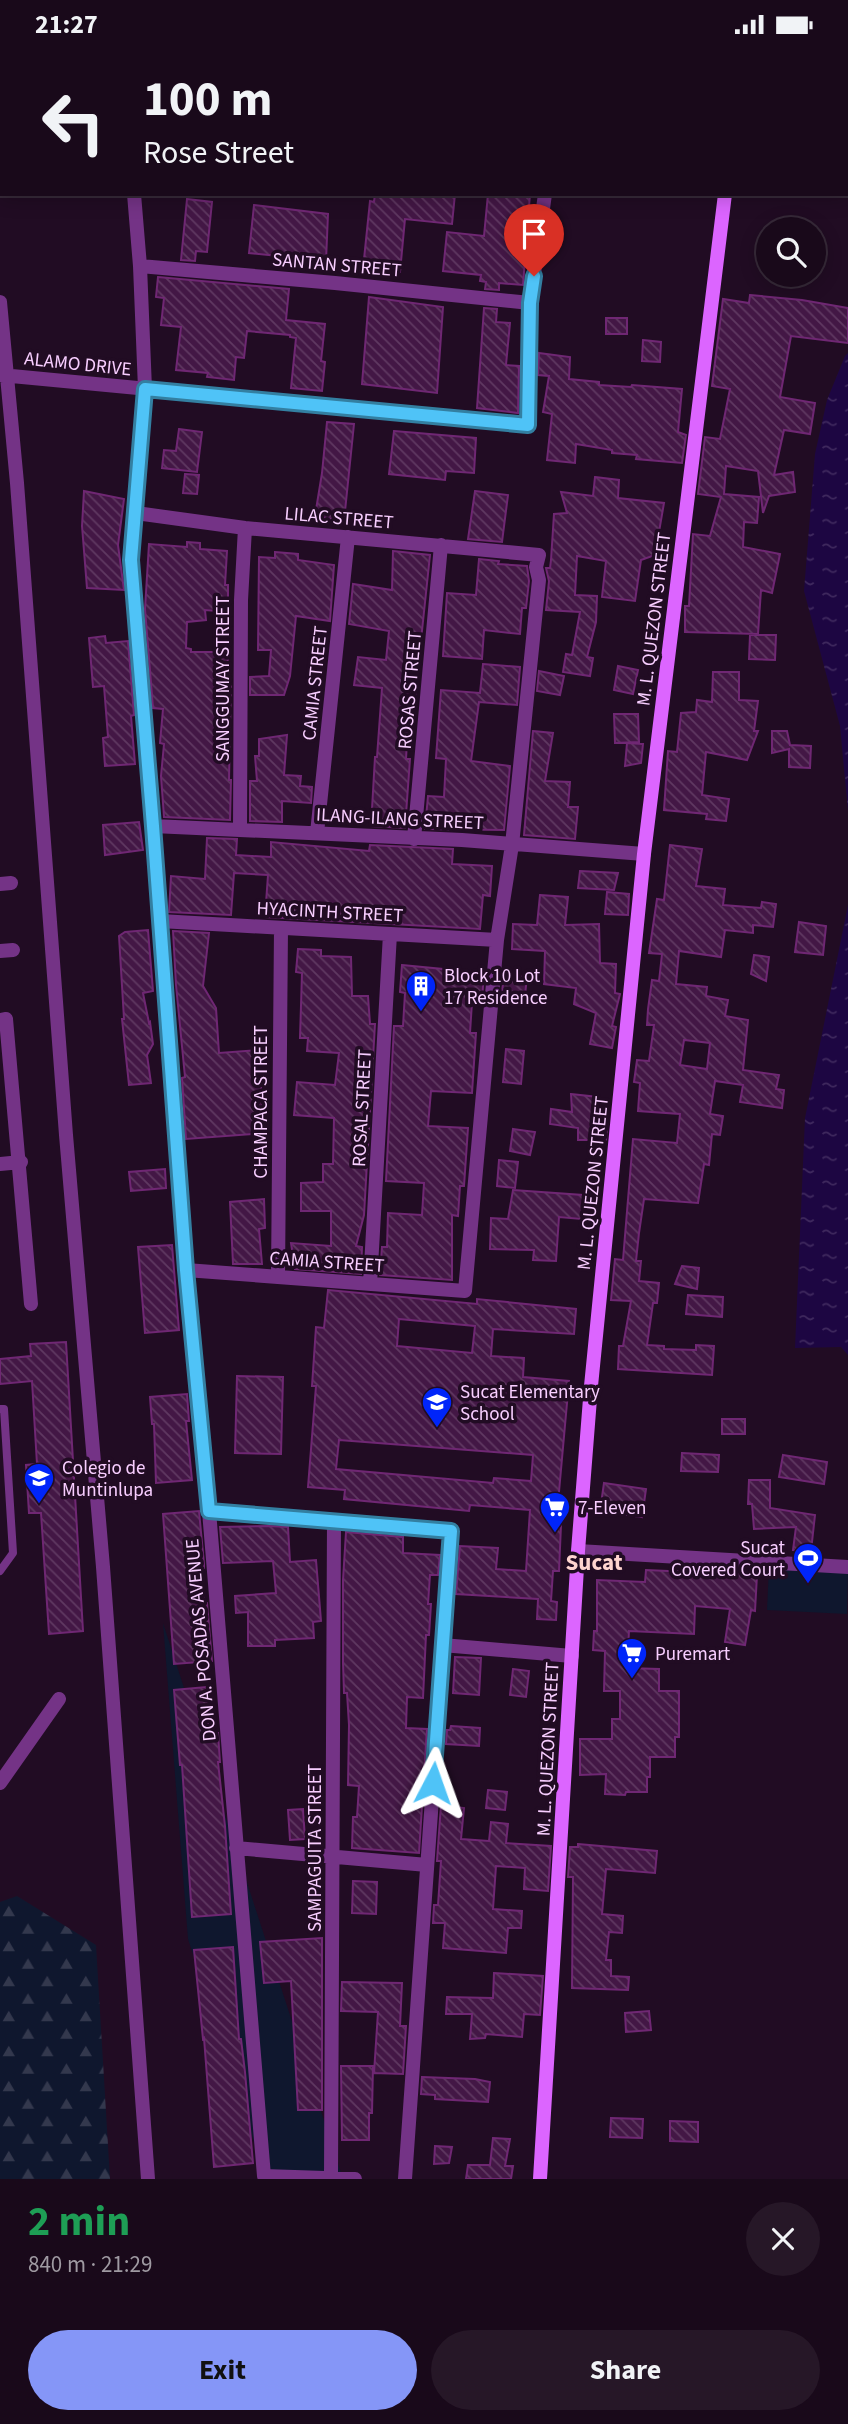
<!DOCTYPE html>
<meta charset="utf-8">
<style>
:root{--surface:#19091a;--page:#261727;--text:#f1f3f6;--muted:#9f9aa2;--line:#372a39;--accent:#8596f7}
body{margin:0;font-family:"Source Sans 3",sans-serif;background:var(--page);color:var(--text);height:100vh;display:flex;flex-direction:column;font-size:26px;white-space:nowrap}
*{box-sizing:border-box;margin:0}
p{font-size:23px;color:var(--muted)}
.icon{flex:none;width:38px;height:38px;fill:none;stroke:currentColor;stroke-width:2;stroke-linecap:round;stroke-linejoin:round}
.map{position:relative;height:2130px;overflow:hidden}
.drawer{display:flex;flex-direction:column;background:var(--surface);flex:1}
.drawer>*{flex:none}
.hud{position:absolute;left:0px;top:0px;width:849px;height:147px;box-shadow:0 4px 18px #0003,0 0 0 2px var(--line);background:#19091a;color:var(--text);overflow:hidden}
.fabs{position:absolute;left:756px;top:168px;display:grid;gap:14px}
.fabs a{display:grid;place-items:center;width:70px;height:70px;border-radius:50%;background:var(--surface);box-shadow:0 4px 18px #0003,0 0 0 2px var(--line);font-size:35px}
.pin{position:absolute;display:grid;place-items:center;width:60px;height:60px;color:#fff;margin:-72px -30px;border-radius:50% 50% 50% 0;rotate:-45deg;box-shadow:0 0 7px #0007}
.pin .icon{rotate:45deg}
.me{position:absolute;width:77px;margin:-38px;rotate:4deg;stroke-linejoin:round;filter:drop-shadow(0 0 5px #0008)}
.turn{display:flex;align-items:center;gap:24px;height:147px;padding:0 28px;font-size:32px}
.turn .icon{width:91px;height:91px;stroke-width:2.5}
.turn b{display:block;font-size:49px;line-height:60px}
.round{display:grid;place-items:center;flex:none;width:74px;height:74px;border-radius:37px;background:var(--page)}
.head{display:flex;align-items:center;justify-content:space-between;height:119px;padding:0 28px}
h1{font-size:42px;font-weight:700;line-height:52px;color:#1e9e55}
.cta{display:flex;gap:14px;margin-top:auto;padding:14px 28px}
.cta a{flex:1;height:80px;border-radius:42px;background:var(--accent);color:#111;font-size:28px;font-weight:700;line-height:80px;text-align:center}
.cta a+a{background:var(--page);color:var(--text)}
.status{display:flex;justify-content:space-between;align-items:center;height:49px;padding:0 35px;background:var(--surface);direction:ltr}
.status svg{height:19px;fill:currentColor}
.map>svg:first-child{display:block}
</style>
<div class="status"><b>21:27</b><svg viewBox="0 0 49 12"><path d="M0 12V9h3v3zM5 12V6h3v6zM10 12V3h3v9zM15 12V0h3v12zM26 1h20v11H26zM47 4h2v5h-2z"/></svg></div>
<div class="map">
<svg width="848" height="2130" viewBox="0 0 848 2130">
<defs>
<pattern id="forest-firs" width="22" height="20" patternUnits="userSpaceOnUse" patternTransform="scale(1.75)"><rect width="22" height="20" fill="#0f172e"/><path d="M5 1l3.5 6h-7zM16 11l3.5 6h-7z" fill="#33384d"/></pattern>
<pattern id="water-ripples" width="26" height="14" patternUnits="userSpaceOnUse" patternTransform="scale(1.75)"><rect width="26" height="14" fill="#1d0642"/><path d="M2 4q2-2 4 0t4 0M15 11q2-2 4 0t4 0" fill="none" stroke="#3f295e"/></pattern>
<pattern id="building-back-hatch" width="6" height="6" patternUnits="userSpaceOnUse" patternTransform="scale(1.75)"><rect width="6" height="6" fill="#431745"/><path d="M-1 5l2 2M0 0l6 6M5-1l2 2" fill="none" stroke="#5f3861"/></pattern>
</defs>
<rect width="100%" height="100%" fill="#210c23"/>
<path fill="#0f172e" d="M769,1518l79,5 -1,42 -80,-4z
M163,1574l180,556h-77l-78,-240z"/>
<path fill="url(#forest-firs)" d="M17,1847l79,49 14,234h-110v-277z"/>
<path fill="url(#water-ripples)" d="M848,304v458l-8,-85 -36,-135 11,-137 12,-54 18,-44z
M848,856v450l-7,-8 -46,1 10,-230z"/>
<path fill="url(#building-back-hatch)" stroke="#6f2773" stroke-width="2" fill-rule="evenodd" d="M375,145h80l-3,30 -47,-5 -5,53 -37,-3 7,-68 4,1z
M488,145h42l-7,91 -24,-2v7l-14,-1 1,-7 -6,-1 1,-6 -38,-4 4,-39 37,4z
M187,150l25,3 -5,50 -11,-1 -1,10 -14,-1z
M254,156l74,9 -2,47 -77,-8z
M158,228l131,12 -3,31 39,4 -4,37 4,1 -3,29 -31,-3 5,-50 -6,-1v-2l-43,-4 -3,27 -8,-1 -2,23 -27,-3 1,-4 -32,-3 5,-43 -20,-2 3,-27 -8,-1z
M750,246l52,5 46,8v35l-57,-7 -11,61 35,6 -5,31 -26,-4 -10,45 19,-3 2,20 -26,4 -6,17 -5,-42 -32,-5 -2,28 35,3 -2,26 -13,-1 -1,25 37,7 -8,39 -11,-3 -3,44 -73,-2v-26h4l4,-72 17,2 11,-39 -23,-3 7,-57 15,2 10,-50 -18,-3 11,-87 26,4z
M369,248l74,10 -6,86 -75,-9z
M484,259l13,1 -1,13 14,1 -4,42 13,1 -1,47 -41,-5z
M606,269h21v16h-21z
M643,291l18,2 -1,20 -18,-1z
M539,304l31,4 -1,22 30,3v3l32,2 1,-2 50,4 -4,43 8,3 -4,28 -46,-4 1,-4 -25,-2v-3l-36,-6 -1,19 -28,-3 5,-46 -9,-2 6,-36 -11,-1z
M327,373l27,2 -10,97 -29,-5 7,-43z
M179,380l23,3 -5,40 -35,-4 2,-18 12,1z
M394,382l82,7 -2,35 -28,-2 -1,9 -56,-6z
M185,425l14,1 -2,19 -14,-1z
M595,428l24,3 -1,18 46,5 -9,52 -14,5 -6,41 -33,-4 4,-36 -29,-5 -2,39 22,1 -1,26 -9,35 6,1 -3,18 -27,-4 3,-18 6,1 8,-43 -34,-2 3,-29 -3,-13h4l1,-8 3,-46 13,-1 -6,-21 32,4z
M84,442l40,8 -6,46 6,45 -37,-2 -5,-62z
M475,442l33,4 -6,47 -34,-3z
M187,493l13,1v6l27,2 -2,34h3v27l-23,-2 1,10 -19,2 -1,26 5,1v3h36l2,26h2l-2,102h2l-1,40 -66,-3 -3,-41 3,-32 -4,-1 3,-34 -10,-1 -8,-99 4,-65 38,3z
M393,502l37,4 -15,142h-4l-3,28 -2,34h4l-5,69 -34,-2 4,-69h2l5,-69 -28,-3 4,-28 28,3 3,-29 -40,-7 4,-40 39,6z
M275,503l23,2v6l36,5 -4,56 -34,-5 -6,60 -6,19h-34v-18l19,-1 2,-26h-13l1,-93 16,1z
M479,510l20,2 -1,3 29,2 2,15 -3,27h-4l-2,26 -36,-4 -2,29 -39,-3 4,-63 29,2z
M750,586h26l-1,25 -26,-1z
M105,587l1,7 22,-2 6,74 -3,1 4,48 -30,2 -2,-28 5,-1 -4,-51 -11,1 -4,-49z
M483,615l37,3 -3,38 -38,-3 -8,59 39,5 -6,64 -79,-1 3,-33 16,1 2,-38 -10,-1 5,-68 39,3z
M618,617l20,4 -5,24 -19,-4z
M539,622l25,5 -4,19 -23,-4z
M713,623h26v28l19,1 -4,30h4l-11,29 -41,-8 -4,43 27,4 -3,22 -20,-2 1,-5 -43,-4 4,-59 9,1 4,-39 15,-1 1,-12 15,2z
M614,665h24l1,28 -24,1z
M533,682l20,2 -8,48 25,1 -2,25h10l-3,32 -51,-4z
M772,682h15l3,14 21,1 -1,22 -21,-1v-18l-17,4z
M287,686l-3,40 17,1 -1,10 12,1 -1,16 -29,-2v21l-32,-1v-40h7l-2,-25h4v-17z
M627,694l16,1 -2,19 -16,3z
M139,773l4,28 -38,5 -2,-30z
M207,789l30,1 -1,16 35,2v-15l98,9 1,-6 83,4 -1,15 40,2 -2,30 -7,-1 -3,34 -215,-12 3,-42 -34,-2 -3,42 -62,-3 2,-36 34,3z
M670,796l32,4 -6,37 29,3 -2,16 38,3 1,-6 14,2 -3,23 -20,-2v8l-28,-3 -4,27 -42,-6 -3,33 31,3 -1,9 22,4 -3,16 23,4 -5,50 36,5 -3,14 8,1 -2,18 -42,-6 3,-17 -28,-4 -5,33 13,2 -3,19 -8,-1 -3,31 -5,-1 -6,39 -54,-4 -5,34 -3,28h5l-2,20 20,2 -2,20h-4l-6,42 17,1v3l32,1v-5l18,1 -2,29 -94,-6 1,-23h4l8,-45 -20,-1 4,-41 8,1 10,-121 44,4 3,-29 -42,-3 2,-28 -6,-1 3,-22 12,1 5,-36h-7l1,-16 4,-29 7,1 3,-27 -13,-1 8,-54 7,1zM684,991l26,3 -3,26 -27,-4z
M580,822l38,2 -4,17 -36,-2z
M607,843l22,2 -1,21 -23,-1z
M540,846l28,2 -3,28 34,-1 1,39 16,1 -1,29 5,1 -8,32 4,1 -4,21 -22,-4 6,-31 -22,-9 2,-16 -32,-4 1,-33 -33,-2 1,-25 24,1z
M799,873l27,4 -3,29 -28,-3z
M148,881l5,61 -10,2 6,30 1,-1 3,22 -6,11 4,28 -22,2 -7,-66h2l-5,-83 6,-4z
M173,882l36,2 -6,53 13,22 3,45 39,-3 7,83 -79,6 -4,-61 3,-1 -9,-92z
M298,900l23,1v6l30,1 1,39h16l2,28h5l-11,191 -8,31 6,1 -1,27 -66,-5 -4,-26 40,3v-35h-30v-28l22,-1v-18h10l1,-46 -40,-3 3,-33 38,3 4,-32 -32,-2 1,-13h-8l2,-65 -6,-1z
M754,906l15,2 -3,24 -15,-7z
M402,916l82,8 -2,27 -2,2h-8l-2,31h6l-4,60 -41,-2 -3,35 40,2 -4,58h-4l-2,30 -6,-1v65l-72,-5 2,-28h5l1,-34 34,2 2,-32 -38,-2 8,-155h9l2,-33 -5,-1z
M504,925l23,3 -3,27 -23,-2z
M506,1000l18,2 -3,33 -18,-2z
M571,1045l27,3 -1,17 11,1 -2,25h-28v-12l-28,-4 1,-15 21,3z
M513,1080l22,3 -5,23 -20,-4z
M499,1111l19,2 -3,26 -18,-2z
M165,1120l1,19 -35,3 -2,-19z
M513,1141l84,6 -4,24 -34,-3 -3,44 -23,-1 1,-10 -44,-1 1,-31 17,1z
M264,1150l1,29 -6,1 3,35h-29l-3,-62z
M172,1196l7,85 -34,3 -7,-86z
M682,1217l17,2 -2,21 -22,-5z
M328,1241l149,14v-5l99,10 -2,25 -81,-5 -2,27 33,2 -1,19 46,4 -13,144h5l-2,46h-6l-2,30 6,1 -1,18 -19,-1 1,-20 -82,-5 4,-48 38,2 -2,21 30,2 4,-61 -60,-5 -1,6 -125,-12 1,-9 -37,-3 8,-101h-4l4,-59 8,1zM399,1270l76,7 -3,27 -75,-7zM339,1391l194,15 -2,26 -37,-3 -1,5 -157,-14z
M688,1246l35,2 -1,20 -36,-3z
M66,1293l17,289 -34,3 -8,-121h-12l-3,-48 11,-1 -5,-83 -32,3v-25l31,-3 -1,-12z
M237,1327l46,1 -2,77 -46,-1z
M187,1345l2,27h-3l6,59 -36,3 -2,-59h-2l-2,-27z
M722,1370h23v15h-23z
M682,1404l37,2 -1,17 -37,-1z
M783,1406l44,7 -3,22 -45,-7z
M749,1431h21v28l45,7 -4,36 -18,-1 3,-23 -42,2 -2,-25h-4z
M604,1434l42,6 -4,28 -42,-6z
M199,1462l5,53v4h-3l3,35h3l5,58 -38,3 -11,-150z
M269,1477l19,1 2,35 26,-2 5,61 -8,1 1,16 -39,2v6h-27v-34l-12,1 -1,-17 41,-3 -3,-32 -50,2 -3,-36z
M346,1483l57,5v16l37,2 -2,20h-8l-2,29h3l-2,31h-3l-3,63 -16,-1 -1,31 21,1 -8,124 -67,-5 1,-31h4l2,-31 -11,-1 1,-60 -2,-32h-3l-1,-30v-83z
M646,1521l111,5 -2,36 -4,-1 -6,35 -20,-3 5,-33 -35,-3 -1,28 -65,-3 -2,37 32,1v22h20v46h-4v20h-25v20h-3v15h-21l-1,3 -20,-1 1,-20 -26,1v-36h32v-20h8v-28h-16l1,-40 -12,-1 1,-19h3v-51l48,2z
M455,1608l26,1 -2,37 -26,-2z
M513,1620l16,2 -3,26 -16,-2z
M206,1638l3,47 9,-1 2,29h-2l7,64 6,88 -39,3 -10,-152h-2l-6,-75z
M451,1677l29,2 -1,18 -33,-2 1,-14h3z
M488,1741l19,2 -2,18 -19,-2z
M441,1756l23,3 -3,31 28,2 2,-19 17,2 -2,19 45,3 -3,45 -24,-2 1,-21 -29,-2 -3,43 29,2 -1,17h-13l-2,25 -63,-5 2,-25h-12l1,-18h4l3,-44h-4z
M303,1760l2,30 -15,1 -2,-30z
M578,1795l79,7 -2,22 -49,-4 -4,45 21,2 -1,17 -13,-1 -3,28h5v16l18,1 -1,13 -56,-2 1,-111h-5l2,-30h8z
M353,1832l24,1 -1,32 -24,-1z
M322,1889v172h-24l-7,-129 -27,2 -4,-41z
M233,1898l6,92h2l4,33 8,91 -39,4 -10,-129 -1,1 -9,-89z
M494,1924l49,3 -3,39 -16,-1 -2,23 -36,-3 -1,4 -15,1 2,-25h-26l1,-17 46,1z
M342,1933l60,1 -2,43h6l-3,48 -29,-1 4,-61 -37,-1z
M649,1962l2,19 -25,2 -1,-19z
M341,2017h32l-1,47h-3v27h-27z
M422,2028l53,2 15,3 -2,20 -53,-3v-4l-14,-1z
M611,2069l32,1 -1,19 -32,-1z
M670,2072l28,1v20l-28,-1z
M493,2089l17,1 -5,27h8l-2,13h-45l2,-14h22z
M435,2097l17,1 -3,16 -15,1z"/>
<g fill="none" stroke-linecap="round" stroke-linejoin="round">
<path stroke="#743386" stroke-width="8" d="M0,1360h4l9,144 -13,18"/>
<path stroke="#743386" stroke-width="14" d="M118,0v2
M545,0l15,2
M134,145l6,72 5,123 -14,171 22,266 33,444 23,241 55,665 91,3
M140,217l195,17 195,20
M0,253l17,181 49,652 37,432 45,612
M1,326l527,50 2,-122 15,-109
M136,464l109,15 294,27 -3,12 3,13 -27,265 -15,95 -32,351 -279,-21
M153,777l309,14 182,14
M240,780l1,-229 4,-72
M317,784l31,-296
M414,790l27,-294
M0,835l11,-1
M160,872l337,19
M0,902l13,-1
M0,971l6,-1 25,285
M0,1115l21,-2
M278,1228l3,-349
M370,1235l20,-350
M209,1462l242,20 -46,648
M578,1502l270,16
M442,1596l130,11
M0,1734l59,-84
M236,1799l191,17
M331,2128l3,-657"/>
<path stroke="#dc65ff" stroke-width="14" d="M740,2l1,-2
M540,2130l38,-628 13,-165 53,-532 81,-660"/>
</g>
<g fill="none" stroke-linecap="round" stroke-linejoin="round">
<g stroke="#337fa1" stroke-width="18">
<path id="route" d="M433,1734l18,-252 -242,-20 -23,-241 -33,-444 -22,-266 14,-171 383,36 2,-122 4,-27"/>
</g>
<use href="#route" stroke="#4fc3f7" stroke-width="12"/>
</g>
<defs>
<g id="building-pin" transform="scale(1.575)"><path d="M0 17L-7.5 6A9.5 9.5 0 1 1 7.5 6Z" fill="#0025f9" stroke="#210c23"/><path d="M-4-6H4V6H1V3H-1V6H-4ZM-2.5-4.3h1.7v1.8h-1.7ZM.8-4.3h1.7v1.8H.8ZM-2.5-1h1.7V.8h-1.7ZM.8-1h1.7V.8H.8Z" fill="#fff"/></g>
<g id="school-pin" transform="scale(1.575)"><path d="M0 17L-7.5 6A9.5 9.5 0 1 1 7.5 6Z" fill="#0025f9" stroke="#210c23"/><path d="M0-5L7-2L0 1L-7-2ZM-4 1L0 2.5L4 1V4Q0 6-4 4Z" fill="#fff"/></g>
<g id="university-pin" transform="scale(1.575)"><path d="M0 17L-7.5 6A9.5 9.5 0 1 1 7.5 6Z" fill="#0025f9" stroke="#210c23"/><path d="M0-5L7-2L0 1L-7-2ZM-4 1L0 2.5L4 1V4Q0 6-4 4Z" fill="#fff"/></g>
<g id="supermarket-pin" transform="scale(1.575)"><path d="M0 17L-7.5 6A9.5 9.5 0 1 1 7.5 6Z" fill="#0025f9" stroke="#210c23"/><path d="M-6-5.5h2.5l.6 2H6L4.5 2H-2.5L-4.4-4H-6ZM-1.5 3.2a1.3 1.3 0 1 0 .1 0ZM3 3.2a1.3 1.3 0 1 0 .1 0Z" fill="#fff"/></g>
<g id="stadium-pin" transform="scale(1.575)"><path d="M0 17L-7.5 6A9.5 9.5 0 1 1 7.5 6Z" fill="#0025f9" stroke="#210c23"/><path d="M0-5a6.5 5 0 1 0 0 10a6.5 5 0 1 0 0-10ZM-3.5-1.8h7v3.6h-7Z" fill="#fff"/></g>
</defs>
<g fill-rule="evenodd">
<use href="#building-pin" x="421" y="937"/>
<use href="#school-pin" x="437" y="1353"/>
<use href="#university-pin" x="39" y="1429"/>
<use href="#supermarket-pin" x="555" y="1458"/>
<use href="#stadium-pin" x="808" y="1509"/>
<use href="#supermarket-pin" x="632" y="1604"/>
</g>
<g text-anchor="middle" stroke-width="7" stroke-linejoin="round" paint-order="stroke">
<g font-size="19" fill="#f8ceff" stroke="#210c23">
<text transform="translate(337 215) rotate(5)" y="7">SANTAN STREET</text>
<text transform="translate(78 314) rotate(6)" y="7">ALAMO DRIVE</text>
<text transform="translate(339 468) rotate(5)" y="7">LILAC STREET</text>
<text transform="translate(653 570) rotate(-83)" y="7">M. L. QUEZON STREET</text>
<text transform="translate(222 630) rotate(-90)" y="7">SANGGUMAY STREET</text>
<text transform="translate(314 634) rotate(-84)" y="7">CAMIA STREET</text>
<text transform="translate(409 641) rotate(-85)" y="7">ROSAS STREET</text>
<text transform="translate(400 769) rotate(3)" y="7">ILANG-ILANG STREET</text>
<text transform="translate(330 862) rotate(3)" y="7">HYACINTH STREET</text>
<text transform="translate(260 1053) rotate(-90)" y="7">CHAMPACA STREET</text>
<text transform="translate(361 1059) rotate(-87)" y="7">ROSAL STREET</text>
<text transform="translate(592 1134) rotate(-84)" y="7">M. L. QUEZON STREET</text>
<text transform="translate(327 1212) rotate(4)" y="7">CAMIA STREET</text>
<text transform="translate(200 1591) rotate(-95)" y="7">DON A. POSADAS AVENUE</text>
<text transform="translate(547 1700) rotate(-87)" y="7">M. L. QUEZON STREET</text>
<text transform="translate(314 1799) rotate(-90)" y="7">SAMPAGUITA STREET</text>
</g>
<g font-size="19" fill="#f8ceff" stroke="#210c23" text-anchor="start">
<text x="444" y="933">Block 10 Lot<tspan x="444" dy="22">17 Residence</tspan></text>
<text x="460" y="1349">Sucat Elementary<tspan x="460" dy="22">School</tspan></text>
<text x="62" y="1425">Colegio de<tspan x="62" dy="22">Muntinlupa</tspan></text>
<text x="578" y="1465">7-Eleven</text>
<text x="785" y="1505" text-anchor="end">Sucat<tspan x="785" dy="22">Covered Court</tspan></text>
<text x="655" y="1611">Puremart</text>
</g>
<g font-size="23" font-weight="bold" fill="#ffd5d0" stroke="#210c23">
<text x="594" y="1521">Sucat</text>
</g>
</g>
</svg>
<div class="fabs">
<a><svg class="icon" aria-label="search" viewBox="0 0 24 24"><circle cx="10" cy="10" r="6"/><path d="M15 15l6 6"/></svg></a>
</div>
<div class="pin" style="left:534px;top:227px;background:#d93025"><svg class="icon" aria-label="arrive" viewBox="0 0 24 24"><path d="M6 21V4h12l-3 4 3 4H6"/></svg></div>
<svg class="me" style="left:433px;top:1734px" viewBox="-20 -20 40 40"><path d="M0-17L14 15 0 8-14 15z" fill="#4fc3f7" stroke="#fff" stroke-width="4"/></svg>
<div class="hud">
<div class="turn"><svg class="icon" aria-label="left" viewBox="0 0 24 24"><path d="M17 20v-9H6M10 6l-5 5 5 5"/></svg><div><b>100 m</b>Rose Street</div></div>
</div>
</div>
<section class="drawer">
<div class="head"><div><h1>2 min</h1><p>840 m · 21:29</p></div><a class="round"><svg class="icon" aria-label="close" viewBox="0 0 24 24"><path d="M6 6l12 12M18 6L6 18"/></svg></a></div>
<div class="cta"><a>Exit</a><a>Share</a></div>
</section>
